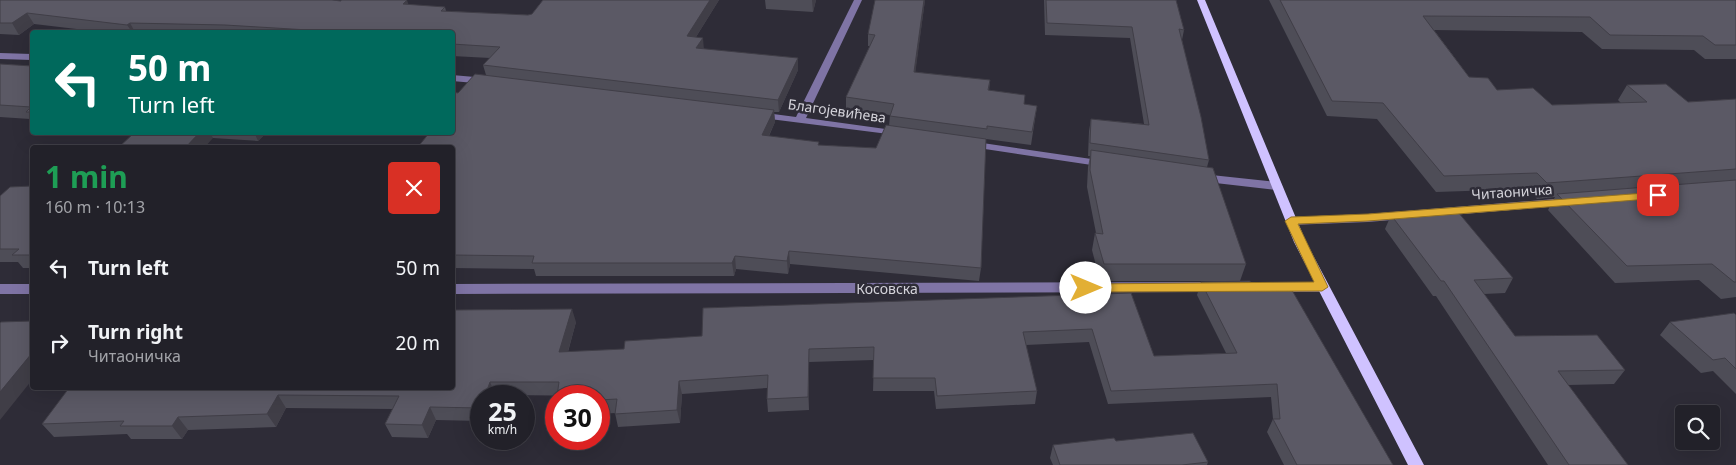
<!DOCTYPE html>
<meta charset="utf-8">
<style>
:root{--surface:#222129;--page:#2a2931;--text:#f1f3f6;--muted:#a2a3a8;--line:#3f3e46}
body{margin:0;font-family:"Noto Sans",sans-serif;background:var(--page);color:var(--text);height:100vh;display:flex;flex-direction:column;font-size:19px;white-space:nowrap}
*{box-sizing:border-box;margin:0}
p{font-size:16px;color:var(--muted)}
.icon{flex:none;width:28px;height:28px;fill:none;stroke:currentColor;stroke-width:2;stroke-linecap:round;stroke-linejoin:round}
.map{position:relative;flex:1;overflow:hidden}
.drawer{position:absolute;left:30px;top:145px;width:425px;height:245px;display:flex;flex-direction:column;background:var(--surface);border-radius:5px;box-shadow:0 5px 20px #0002,0 0 0 1px var(--line)}
.drawer>*{flex:none}
.banner{position:absolute;left:30px;top:30px;width:425px;height:105px;border-radius:5px;box-shadow:0 5px 20px #0002,0 0 0 1px var(--line);background:#00695c;color:#fff;overflow:hidden}
.tools{position:absolute;left:1675px;top:405px;display:grid;gap:10px}
.tools a{display:grid;place-items:center;width:45px;height:45px;border-radius:5px;background:var(--surface);box-shadow:0 5px 20px #0002,0 0 0 1px var(--line);font-size:25px}
.speed{position:absolute;left:470px;top:385px;display:flex;gap:10px;font-size:25px;font-weight:700;text-align:center}
.speed>*{display:grid;place-content:center;width:65px;height:65px;border-radius:50%;background:var(--surface);box-shadow:0 5px 20px #0002,0 0 0 1px var(--line);line-height:1}
.speed small{font-size:12px;font-weight:400}
.speed .limit{border:8px solid #d22;background:#fff;color:#111}
.pin{position:absolute;display:grid;place-items:center;width:42px;height:42px;color:#fff;margin:-21px;border-radius:10px;box-shadow:0 2px 8px #0006}
.me{position:absolute;width:55px;margin:-28px;rotate:90deg;stroke-linejoin:round;filter:drop-shadow(0 0 4px #0008)}
.turn{display:flex;align-items:center;gap:18px;height:105px;padding:0 15px;font-size:22px}
.turn .icon{width:65px;height:65px;stroke-width:2.5}
.turn b{display:block;font-size:35px;line-height:42px}
.round{display:grid;place-items:center;flex:none;width:52px;height:52px;border-radius:5px;background:var(--page)}
.summary{display:flex;align-items:center;justify-content:space-between;height:85px;padding:0 15px}
h1{font-size:30px;font-weight:700;line-height:38px;color:#1e9e55}
ul{padding:0;list-style:none}
li{display:flex;align-items:center;gap:15px;height:75px;padding:0 15px}
li div{flex:1}
li b{display:block;font-size:19px}
li em{font-style:normal}
.map>svg:first-child{display:block}
</style>
<div class="map">
<svg width="1736" height="465" viewBox="0 0 1736 465">
<rect width="100%" height="100%" fill="#2e2c37"/>
<g fill="none" stroke-linecap="round" stroke-linejoin="round">
<path fill="#7f74a5" fill-rule="evenodd" d="M854,0h8l-56,118 94,13 4,1 2,2 -2,2 -149,-19 -1,-2 5,-3 37,5z
M0,53l32,1v6l-32,-1z
M452,75l34,3 5,3 -5,3 -34,-3z
M969,141l136,20 6,3 -6,3 -140,-21 -2,-2 2,-2z
M1202,174l74,8 6,4 -6,4 -78,-9 -2,-3z
M1567,198l6,4 -2,3 -203,17 -77,3 -6,-4 6,-4 77,-3z
M1215,282l5,2 2,3 -2,3 -5,2 -763,2v-10z
M1235,282h87l5,2 2,3 -2,3 -5,2h-87l-5,-2 -2,-3 2,-3z
M0,284h32v10h-32z"/>
<path fill="#cfc2ff" fill-rule="evenodd" d="M1197,0h8l101,242 118,223h-16l-114,-223z"/>
</g>
<path fill="#4e4d57" d="M0,0l409,5 36,2 1,4 82,4 4,-1 11,-14h176l-23,37 8,12 94,21 -19,42h-5l1,10 -6,14 51,9 56,3 13,-22 1,-11 -44,-6v-12l24,-51h-2v-12l57,-34 -10,72 75,8 -1,11 35,13 13,2 -6,39 -45,-6 -5,129 -2,13 -189,-17 -2,10 -52,-5 -2,7h-198l-2,-7 -82,-1v-120l-23,-14 -21,-2h44l6,-39 28,-18 -3,-10 7,-7 -38,-2v-24h-350l-68,-8 -15,11 -19,-1z
M765,0h51l-3,12 -47,-3z
M1044,0h132l8,30 -2,10 27,120 -2,7 39,97 -6,17h-140l-8,-31 3,-17h1l-9,-46 1,-20 2,-11h-2l1,-25 2,-12 53,5 -14,-86 -85,-3z
M1269,0h467v59h-31l-11,-9 -92,-1 -20,-17 -148,-2 35,47 28,13 55,15 69,-2 -3,-3 9,-15 61,17 48,-3v198l-15,2 -22,-19 -84,3 -67,-73 7,-13 -18,2 -9,-10 -92,3 -59,-73 -50,-3z
M0,64l32,2v56l-2,-3 -30,-2z
M80,132h231l-45,1 -8,8 -45,-3 -131,-3z
M32,186v82h-9l-5,-6h-18v-66z
M1391,215l122,63 -8,15 -21,1 31,42 110,34 -11,14 -46,1 60,80h-80l-112,-169h-3l-48,-67z
M1201,282l51,6 141,177h-109l-17,-33 6,-13 -2,-22 -163,7 -19,-62 -63,3 11,46 -2,13 -99,5 -2,-18h-61l1,-31 -65,2v48l-41,2 -1,-13v-11l-85,6 -2,29 -62,4 -3,-14 -16,1v-18l-103,-1 -15,1v25l-45,-1 -8,18 -36,-1 -7,-13 8,-15 -107,-1 -10,19 -88,3 -6,9h-51l-4,-5 -73,3 -12,-13 534,-102 -8,30 56,-3 78,-13 429,-43 23,63 72,-3 -29,-58z
M1736,315v79l-23,-23 -12,2 -41,-38 10,-13z
M1116,441l92,21 -1,3h-154l-3,-7 3,-13z"/>
<path fill="#403e47" d="M397,0h10l4,12z
M710,0h9l-30,48 -2,-12z
M812,0h4l-3,12z
M924,0h1l-11,83v-11z
M27,13l7,11 -15,11 -7,-12z
M130,23l5,9h-3l-5,-7z
M703,38l1,12 -8,-2z
M798,58v12l-19,42 -1,-12z
M774,110l1,12 -12,26 -1,-13z
M200,132h10l3,6 -9,10h-19z
M254,132h12v1l-8,8z
M789,251l1,13 -2,10 -1,-13z
M735,256l1,13 -2,7 -2,-13z
M572,309l4,13 -12,43 -5,-13z
M809,349v61l-1,-13z
M32,353v27l-32,40v-28z
M679,381l3,13 -2,29 -3,-13z
M490,382l6,13 -1,1h-10z
M278,395l8,13 -10,19 -9,-13z
M430,407l6,13 -8,18 -6,-13z
M178,417l10,13 -6,9 -10,-13z"/>
<path fill="#5b5965" stroke="#403e47" d="M0,0h332l9,1v-1h66l-4,4 42,3 -4,4 87,4 4,-1 11,-14h167l-23,36 16,2 -7,10 102,10 -20,42 -295,-35 17,-18 -48,-3v-12h-147l3,-2 -83,-5 -95,-2 -3,2 -100,-12 -15,10h-12z
M875,0h49l-10,72 76,8 -2,10 37,5 -1,9 13,2 -5,26 -45,-6v3l-97,-13 4,-12 -48,-7 29,-62 -7,-1z
M1046,0h130l8,30 -5,-1 22,88 8,43 -119,-17 1,-24 58,6 -17,-98 -85,-4z
M1280,0h456v45h-21l-12,-9 -93,-1 -20,-18 -167,-1 46,61 19,1 9,12 36,-2 19,17 95,-3 -20,-17 39,-1 22,18 48,-3v70l-189,14 -10,-10 -93,3 -61,-73 -51,-2z
M0,64l32,2v46h-6l5,-5 -31,-2z
M475,74l299,36 -12,25 57,7 -1,3 58,3 10,-23 100,14 -5,129 -192,-17 -2,10 -52,-5 -3,7h-200l2,-7 -82,-1v-107h-35l13,-16h22v-40l6,1z
M135,132h65l-15,16h-67z
M1091,150l122,18 33,96h-142l-9,-31 8,1 -13,-64z
M1736,180v102h-2l-22,-18 -85,2 -70,-72z
M32,186v69h-20l7,-6h-19v-53l10,-9z
M1458,212l55,66 -39,2 41,56 82,-1 28,35 -67,1 70,94h-59l-125,-184h-3l-50,-66z
M1250,281l2,7 37,-3 104,180h-96l-24,-46h7l-3,-35 -166,7 -19,-62 -69,3 14,59 -100,5 -2,-18h-62l1,-31 -65,2 -1,48 -41,2 1,-24 -89,6 -2,29 -62,4 2,-15 -18,1v-4h-42l2,-14h-69l-5,14h-4v9l-1,3 -50,-1 -8,18 -37,-1 14,-28 -121,-1 -11,19 -89,3 -6,9h-52l4,-5 -82,3 27,-36h383v-78l120,-1 -13,43 65,-3 1,-8 77,-5 1,-28 428,-15 23,63 83,-3 -36,-71z
M1734,313l2,2v54l-11,-11 -12,2 -43,-38z
M32,321v32l-32,39v-69l1,-1z
M1193,433l15,29 -26,3h-122l-7,-20 61,-7 2,3z"/>
<path fill="#e2af34" stroke="#937222" d="M1658,192l4,1 2,2 -2,3 -294,23 -70,3 30,63 -6,4 -236,1 -7,-4 7,-4 228,-2 -29,-61 6,-4 77,-3z"/>
<g text-anchor="middle" stroke-width="5" stroke-linejoin="round" paint-order="stroke">
<g font-size="14" fill="#d4d3da" stroke="#2e2c37">
<text transform="translate(837 111) rotate(8)" y="5">Благојевићева</text>
<text transform="translate(1512 192) rotate(-4)" y="5">Читаоничка</text>
<text x="887" y="294">Косовска</text>
</g>
</g>
</svg>
<div class="tools">
<a><svg class="icon" aria-label="search" viewBox="0 0 24 24"><circle cx="10" cy="10" r="6"/><path d="M15 15l6 6"/></svg></a>
</div>
<div class="speed"><div>25<small>km/h</small></div><div class="limit">30</div></div>
<div class="pin" style="left:1658px;top:195px;background:#d93025"><svg class="icon" aria-label="arrive" viewBox="0 0 24 24"><path d="M6 21V4h12l-3 4 3 4H6"/></svg></div>
<svg class="me" style="left:1086px;top:288px" viewBox="-20 -20 40 40"><circle r="19" fill="#fff"/><path d="M0-13L10 11 0 6-10 11z" fill="#e2af34"/></svg>
<div class="banner">
<div class="turn"><svg class="icon" aria-label="left" viewBox="0 0 24 24"><path d="M17 20v-9H6M10 6l-5 5 5 5"/></svg><div><b>50 m</b>Turn left</div></div>
</div>
<section class="drawer">
<div class="summary"><div><h1>1 min</h1><p>160 m · 10:13</p></div><a class="round" style="background:#d93025;color:#fff"><svg class="icon" aria-label="close" viewBox="0 0 24 24"><path d="M6 6l12 12M18 6L6 18"/></svg></a></div>
<ul>
<li><svg class="icon" aria-label="left" viewBox="0 0 24 24"><path d="M17 20v-9H6M10 6l-5 5 5 5"/></svg><div><b>Turn left</b></div><em>50 m</em></li>
<li><svg class="icon" aria-label="right" viewBox="0 0 24 24"><path d="M7 20v-9h11M14 6l5 5-5 5"/></svg><div><b>Turn right</b><p>Читаоничка</p></div><em>20 m</em></li>
</ul>
</section>
</div>
